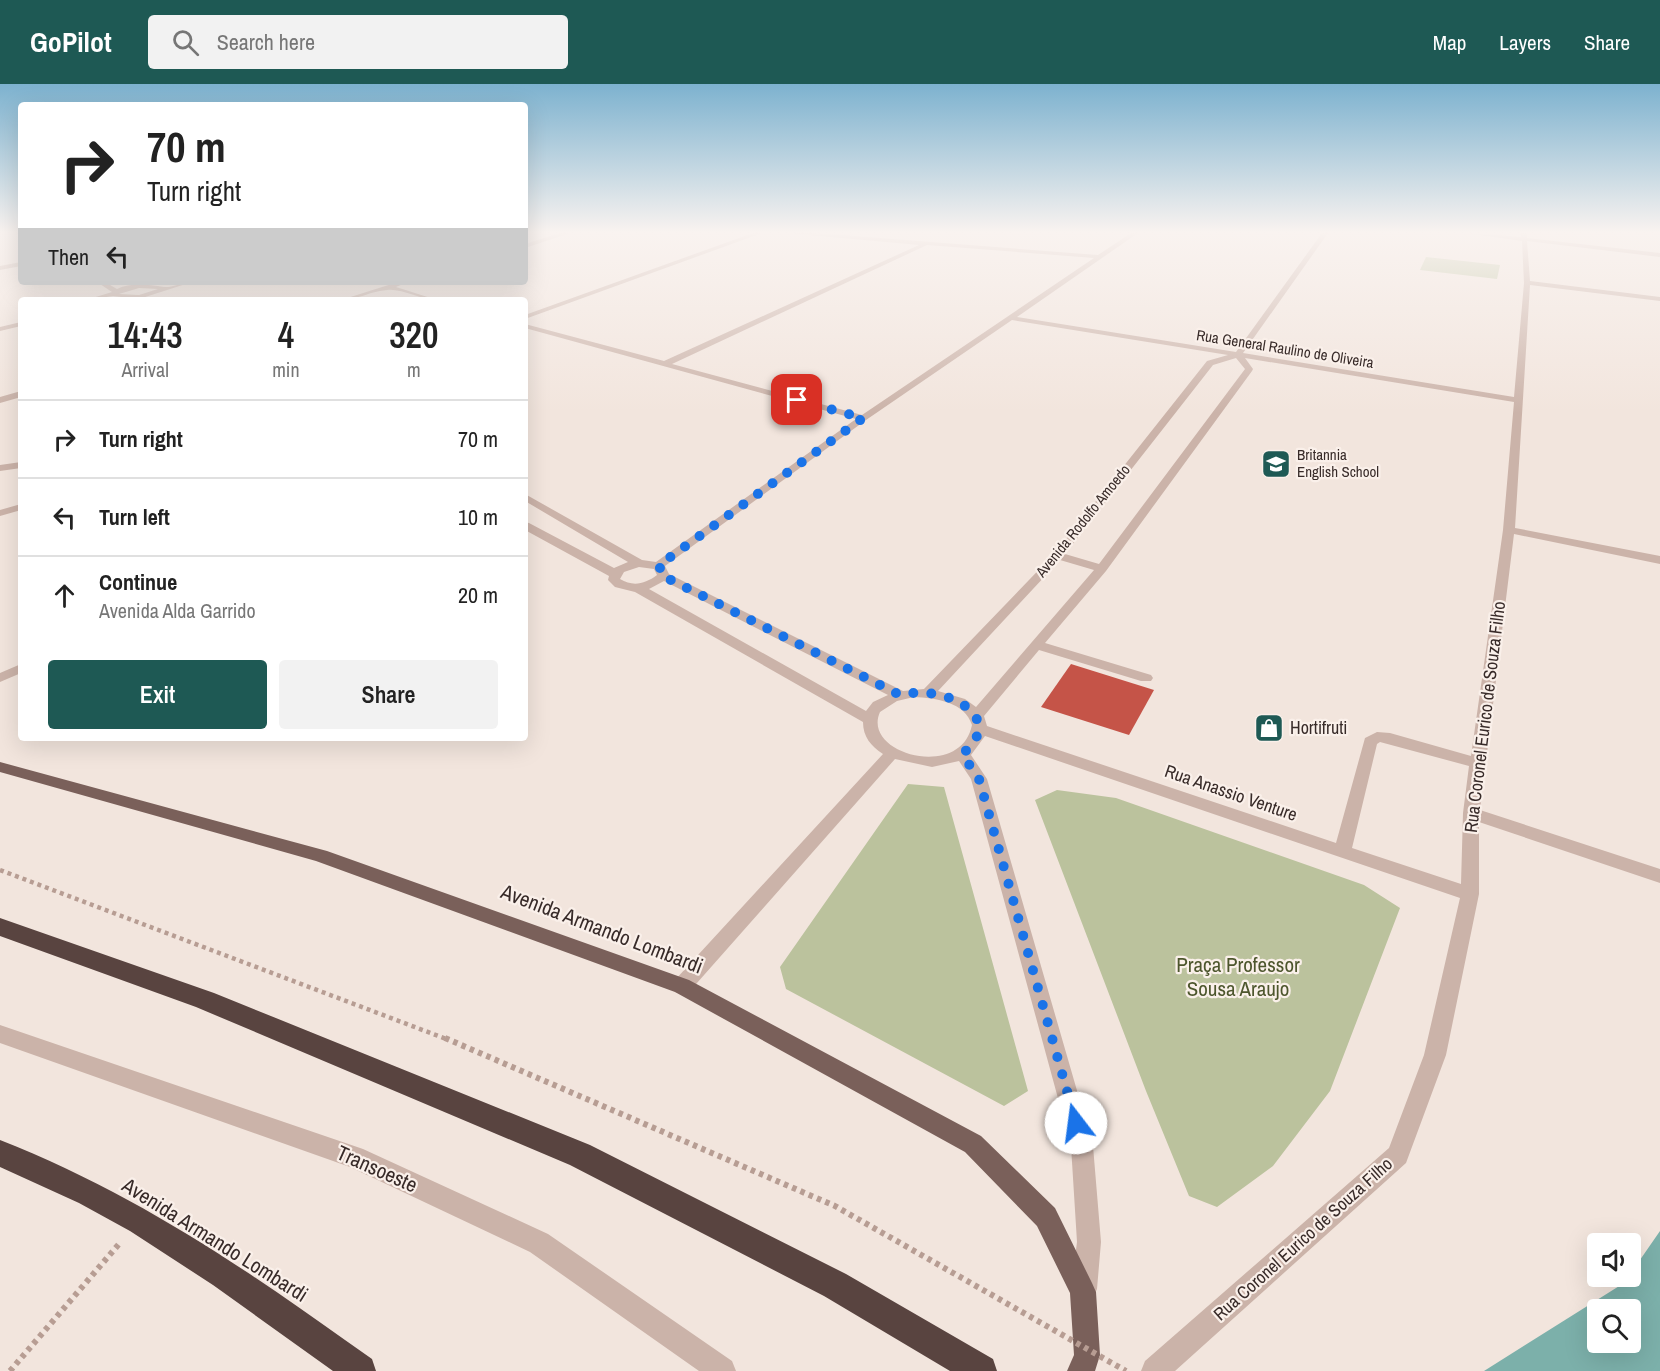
<!DOCTYPE html>
<meta charset="utf-8">
<style>
:root{--surface:#fff;--page:#f2f2f2;--text:#222;--muted:#767676;--line:#e0e0e0;--accent:#1e5954}
body{margin:0;font-family:"Archivo Narrow",sans-serif;background:var(--page);color:var(--text);height:100vh;display:flex;flex-direction:column;font-size:22px;white-space:nowrap}
*{box-sizing:border-box;margin:0}
p{font-size:20px;color:var(--muted)}
.icon{flex:none;width:33px;height:33px;fill:none;stroke:currentColor;stroke-width:2;stroke-linecap:round;stroke-linejoin:round}
.map{position:relative;flex:1;overflow:hidden}
.details{position:absolute;left:18px;top:213px;width:510px;height:444px;display:flex;flex-direction:column;background:var(--surface);border-radius:6px;box-shadow:0 6px 24px #0002}
.details>*{flex:none}
.guide{position:absolute;left:18px;top:18px;width:510px;height:183px;border-radius:6px;box-shadow:0 6px 24px #0002;background:#fff;color:var(--text);overflow:hidden}
.controls{position:absolute;left:1587px;top:1149px;display:grid;gap:12px}
.controls a{display:grid;place-items:center;width:54px;height:54px;border-radius:6px;background:var(--surface);box-shadow:0 6px 24px #0002;font-size:30px}
.pin{position:absolute;display:grid;place-items:center;width:51px;height:51px;color:#fff;margin:-26px;border-radius:12px;box-shadow:0 3px 9px #0006}
.me{position:absolute;width:66px;margin:-33px;rotate:345deg;stroke-linejoin:round;filter:drop-shadow(0 0 4px #0008)}
.turn{display:flex;align-items:center;gap:21px;height:126px;padding:0 30px;font-size:27px}
.turn .icon{width:78px;height:78px;stroke-width:2.5}
.turn b{display:block;font-size:42px;line-height:51px}
.then{display:flex;align-items:center;height:57px;padding:0 30px;background:#0003;gap:12px;font-size:22px}
.eta{display:flex;justify-content:space-evenly;align-items:center;height:102px;text-align:center}
.eta b{font-size:36px;font-weight:600;line-height:42px}
.cta{display:flex;gap:12px;margin-top:auto;padding:12px 30px}
.cta a{flex:1;height:69px;border-radius:6px;background:var(--accent);color:#fff;font-size:24px;font-weight:600;line-height:69px;text-align:center}
.cta a+a{background:var(--page);color:var(--text)}
ul{padding:0;list-style:none}
li{display:flex;align-items:center;gap:18px;height:78px;padding:0 30px;border-top:2px solid var(--line)}
li div{flex:1}
li b{display:block;font-size:22px}
li em{font-style:normal}
header{display:flex;align-items:center;gap:36px;box-sizing:border-box;height:84px;padding:0 30px;background:var(--accent);color:#fff}
header strong{font-size:28px}
nav{display:flex;gap:33px;margin-inline-start:auto;font-size:21px}
.search{width:420px;height:54px;background:var(--page);display:flex;align-items:center;gap:15px;box-sizing:border-box;padding:0 21px;border-radius:6px;color:var(--muted);font-size:22px}
.map>svg:first-child{display:block}
</style>
<header>
<strong>GoPilot</strong>
<div class="search"><svg class="icon" aria-label="search" viewBox="0 0 24 24"><circle cx="10" cy="10" r="6"/><path d="M15 15l6 6"/></svg>Search here</div>
<nav><a>Map</a><a>Layers</a><a>Share</a></nav>
</header>
<div class="map">
<svg width="1660" height="1287" viewBox="0 0 1660 1287">
<rect width="100%" height="100%" fill="#f2e5dd"/>
<path fill="#bbc29d" d="M1426,173l74,8 -3,14 -77,-9z
M908,700l36,3 84,304 -24,15 -218,-117 -6,-22z
M1057,706l59,8 248,87 36,23 -70,183 -57,75 -56,41 -28,-11 -43,-105 -111,-291z"/>
<path fill="#7cb0aa" fill-rule="evenodd" d="M1660,1147v140h-176l140,-88zM1598,1226h32v32h-32z"/>
<path fill="#c55448" d="M1071,580l83,26 -25,45 -88,-28z"/>
<g fill="none" stroke-linecap="round" stroke-linejoin="round">
<path stroke="#b79d93" stroke-width="6" stroke-dasharray="4.5 4.5" stroke-linecap="butt" d="M10,1287l109,-127"/>
<path fill="#cbb3a9" fill-rule="evenodd" d="M15,149h6v4z
M560,149h10l-45,15v-4z
M753,149h9l-237,86v-4z
M787,149h28l283,22 33,-22h7l-121,84 219,35 86,-119h6l-85,120 271,44 10,-114 -2,-42 -56,-8 55,4v-4h6v5l133,15v4l-133,-16 3,40 130,16v4l-130,-16 -15,243 145,28v8l-146,-30 -34,276 180,59v14l-181,-61v72l-33,161 -40,108 -231,208h-34l4,-10 244,-213 35,-93 36,-157 -475,-162 -14,19 16,24 106,367 8,96 -4,47 -4,9 -9,4 -9,-4 -4,-9 6,-47 -6,-96 -100,-367 -12,-18 -27,6 -37,-8 -206,233 -7,2 -7,-2 -3,-6 3,-6 208,-226c-12,-8 -20,-17 -20,-32l-228,-130 -20,-5 -7,-7 1,-4 -84,-46v-8l4,1 85,45 14,-6 -103,-61v-7l117,66 14,2 200,-143 -331,-91v-4l139,37 255,-116zM927,161l167,13 -232,157 -190,-51zM1012,236l216,35 -21,6 -153,193 -130,135 -21,2 -234,-117 -4,-8 201,-146zM1236,274l9,11 -146,195 -34,-10 148,-189zM1245,274l269,44 -11,128 -32,226 -81,-23 -13,-1 -12,6 -29,105 -349,-117 -3,-10 55,-66 102,31h10l2,-3 -2,-3 -106,-32 61,-72 146,-200 1,-2zM1060,476l34,10 -118,137 -11,-8 -27,-8zM639,483l15,2 3,6c-12,9 -24,12 -37,4l4,-7zM664,497l224,114 -15,7 -7,9 -217,-122zM914,613c22,1 51,5 58,28 -11,56 -111,29 -92,-13l17,-11zM1380,658l89,24 -6,47 -2,71 -109,-36 25,-104z
M21,178v4l-21,4v-4z
M97,198h8l12,7c15,-7 31,-4 47,-2 8,1 19,-5 28,-5l-53,17 -26,-3 -27,4 26,-8zM139,204l19,1 -19,6 -20,-1z
M398,198h10l-12,5 41,13c-16,0 -36,-12 -50,-10 -16,1 -30,10 -46,10z
M21,238v4l-21,5v-4z
M21,307v6l-21,6v-6z
M21,378v6l-21,3v-6z
M21,420v6l-21,6v-6z
M21,580v9l-21,9v-9z
M0,941l363,124 185,85 184,127 4,10h-37l-169,-119 -180,-85 -350,-124z"/>
<path fill="#7a605a" fill-rule="evenodd" d="M0,678l327,89 362,129 292,156 74,72 37,75 4,9 4,63 -5,16h-28l7,-16 -4,-62 -33,-67 -72,-74 -290,-160 -359,-131 -316,-89z"/>
<path fill="#594440" fill-rule="evenodd" d="M0,834l214,75 376,152 256,129 147,85 4,12h-47l-126,-75 -254,-131 -374,-158 -196,-71z
M0,1056c129,51 233,120 345,200l27,19 4,12h-43l-120,-86 -83,-54 -51,-28 -79,-36z"/>
<path stroke="#b79d93" stroke-width="4.5" stroke-dasharray="4 4" stroke-linecap="butt" d="M0,786l449,170"/>
<path stroke="#b79d93" stroke-width="6" stroke-dasharray="4.5 4.5" stroke-linecap="butt" d="M445,954l390,168 291,165"/>
</g>
<linearGradient id="sky" x2="0" y2="1"><stop stop-color="#7db2cf"/><stop offset="0.45" stop-color="#f9f3f0"/><stop offset="1" stop-color="#f9f3f0" stop-opacity="0"/></linearGradient>
<rect width="1660" height="329" fill="url(#sky)"/>
<g fill="none" stroke-linecap="round" stroke-linejoin="round">
<path stroke="#1a73e8" stroke-width="10" stroke-dasharray="0 18" d="M797,316l66,18 -205,148 5,5v5l237,119c9,-2 19,-3 28,-2 36,4 73,30 34,61l17,25 97,344"/>
</g>
<defs>
<g id="school-square" transform="scale(1.5)"><rect x="-9" y="-9" width="18" height="18" rx="4" fill="#1e5954" stroke="#faf0ea"/><path d="M0-5L7-2L0 1L-7-2ZM-4 1L0 2.5L4 1V4Q0 6-4 4Z" fill="#fff"/></g>
<g id="shop-square" transform="scale(1.5)"><rect x="-9" y="-9" width="18" height="18" rx="4" fill="#1e5954" stroke="#faf0ea"/><path d="M-5-2.5h2.3a2.7 3.5 0 0 1 5.4 0H5L5.5 6h-11ZM-1.5-2.5h3a1.5 2.3 0 0 0-3 0Z" fill="#fff"/></g>
</defs>
<g fill-rule="evenodd">
<use href="#school-square" x="1276" y="380"/>
<use href="#shop-square" x="1269" y="644"/>
</g>
<g text-anchor="middle" stroke-width="4.5" stroke-linejoin="round" paint-order="stroke">
<g font-size="15" fill="#382b29" stroke="#faf0ea">
<text transform="translate(1285 265) rotate(9)" y="5">Rua General Raulino de Oliveira</text>
<text transform="translate(1083 437) rotate(-51)" y="5">Avenida Rodolfo Amoedo</text>
</g>
<g font-size="15" fill="#382b29" stroke="#faf0ea" text-anchor="start">
<text x="1297" y="376">Britannia<tspan x="1297" dy="17">English School</tspan></text>
</g>
<g font-size="18" fill="#382b29" stroke="#faf0ea">
<text transform="translate(1485 633) rotate(-83)" y="6">Rua Coronel Eurico de Souza Filho</text>
<text transform="translate(1231 709) rotate(19)" y="6">Rua Anassio Venture</text>
<text transform="translate(1303 1155) rotate(-42)" y="6">Rua Coronel Eurico de Souza Filho</text>
</g>
<g font-size="18" fill="#382b29" stroke="#faf0ea" text-anchor="start">
<text x="1290" y="650">Hortifruti</text>
</g>
<g font-size="21" fill="#382b29" stroke="#faf0ea">
<text transform="translate(602 845) rotate(21)" y="7">Avenida Armando Lombardi</text>
<text transform="translate(377 1085) rotate(24)" y="7">Transoeste</text>
<text transform="translate(215 1156) rotate(32)" y="7">Avenida Armando Lombardi</text>
</g>
<g font-size="21" fill="#4d562d" stroke="#faf0ea">
<text x="1238" y="888">Praça Professor<tspan x="1238" dy="24">Sousa Araujo</tspan></text>
</g>
</g>
</svg>
<div class="controls">
<a><svg class="icon" aria-label="sound" viewBox="0 0 24 24"><path d="M4 9h4l5-4v14l-5-4H4zM17 9q2 3 0 6"/></svg></a>
<a><svg class="icon" aria-label="search" viewBox="0 0 24 24"><circle cx="10" cy="10" r="6"/><path d="M15 15l6 6"/></svg></a>
</div>
<div class="pin" style="left:797px;top:316px;background:#d93025"><svg class="icon" aria-label="arrive" viewBox="0 0 24 24"><path d="M6 21V4h12l-3 4 3 4H6"/></svg></div>
<svg class="me" style="left:1076px;top:1039px" viewBox="-20 -20 40 40"><circle r="19" fill="#fff"/><path d="M0-13L10 11 0 6-10 11z" fill="#1a73e8"/></svg>
<div class="guide">
<div class="turn"><svg class="icon" aria-label="right" viewBox="0 0 24 24"><path d="M7 20v-9h11M14 6l5 5-5 5"/></svg><div><b>70 m</b>Turn right</div></div>
<div class="then">Then<svg class="icon" aria-label="left" viewBox="0 0 24 24"><path d="M17 20v-9H6M10 6l-5 5 5 5"/></svg></div>
</div>
<section class="details">
<div class="eta">
<div><b>14:43</b><p>Arrival</p></div>
<div><b>4</b><p>min</p></div>
<div><b>320</b><p>m</p></div>
</div>
<ul>
<li><svg class="icon" aria-label="right" viewBox="0 0 24 24"><path d="M7 20v-9h11M14 6l5 5-5 5"/></svg><div><b>Turn right</b></div><em>70 m</em></li>
<li><svg class="icon" aria-label="left" viewBox="0 0 24 24"><path d="M17 20v-9H6M10 6l-5 5 5 5"/></svg><div><b>Turn left</b></div><em>10 m</em></li>
<li><svg class="icon" aria-label="ahead" viewBox="0 0 24 24"><path d="M12 20V5M6 11l6-6 6 6"/></svg><div><b>Continue</b><p>Avenida Alda Garrido</p></div><em>20 m</em></li>
</ul>
<div class="cta"><a>Exit</a><a>Share</a></div>
</section>
</div>
